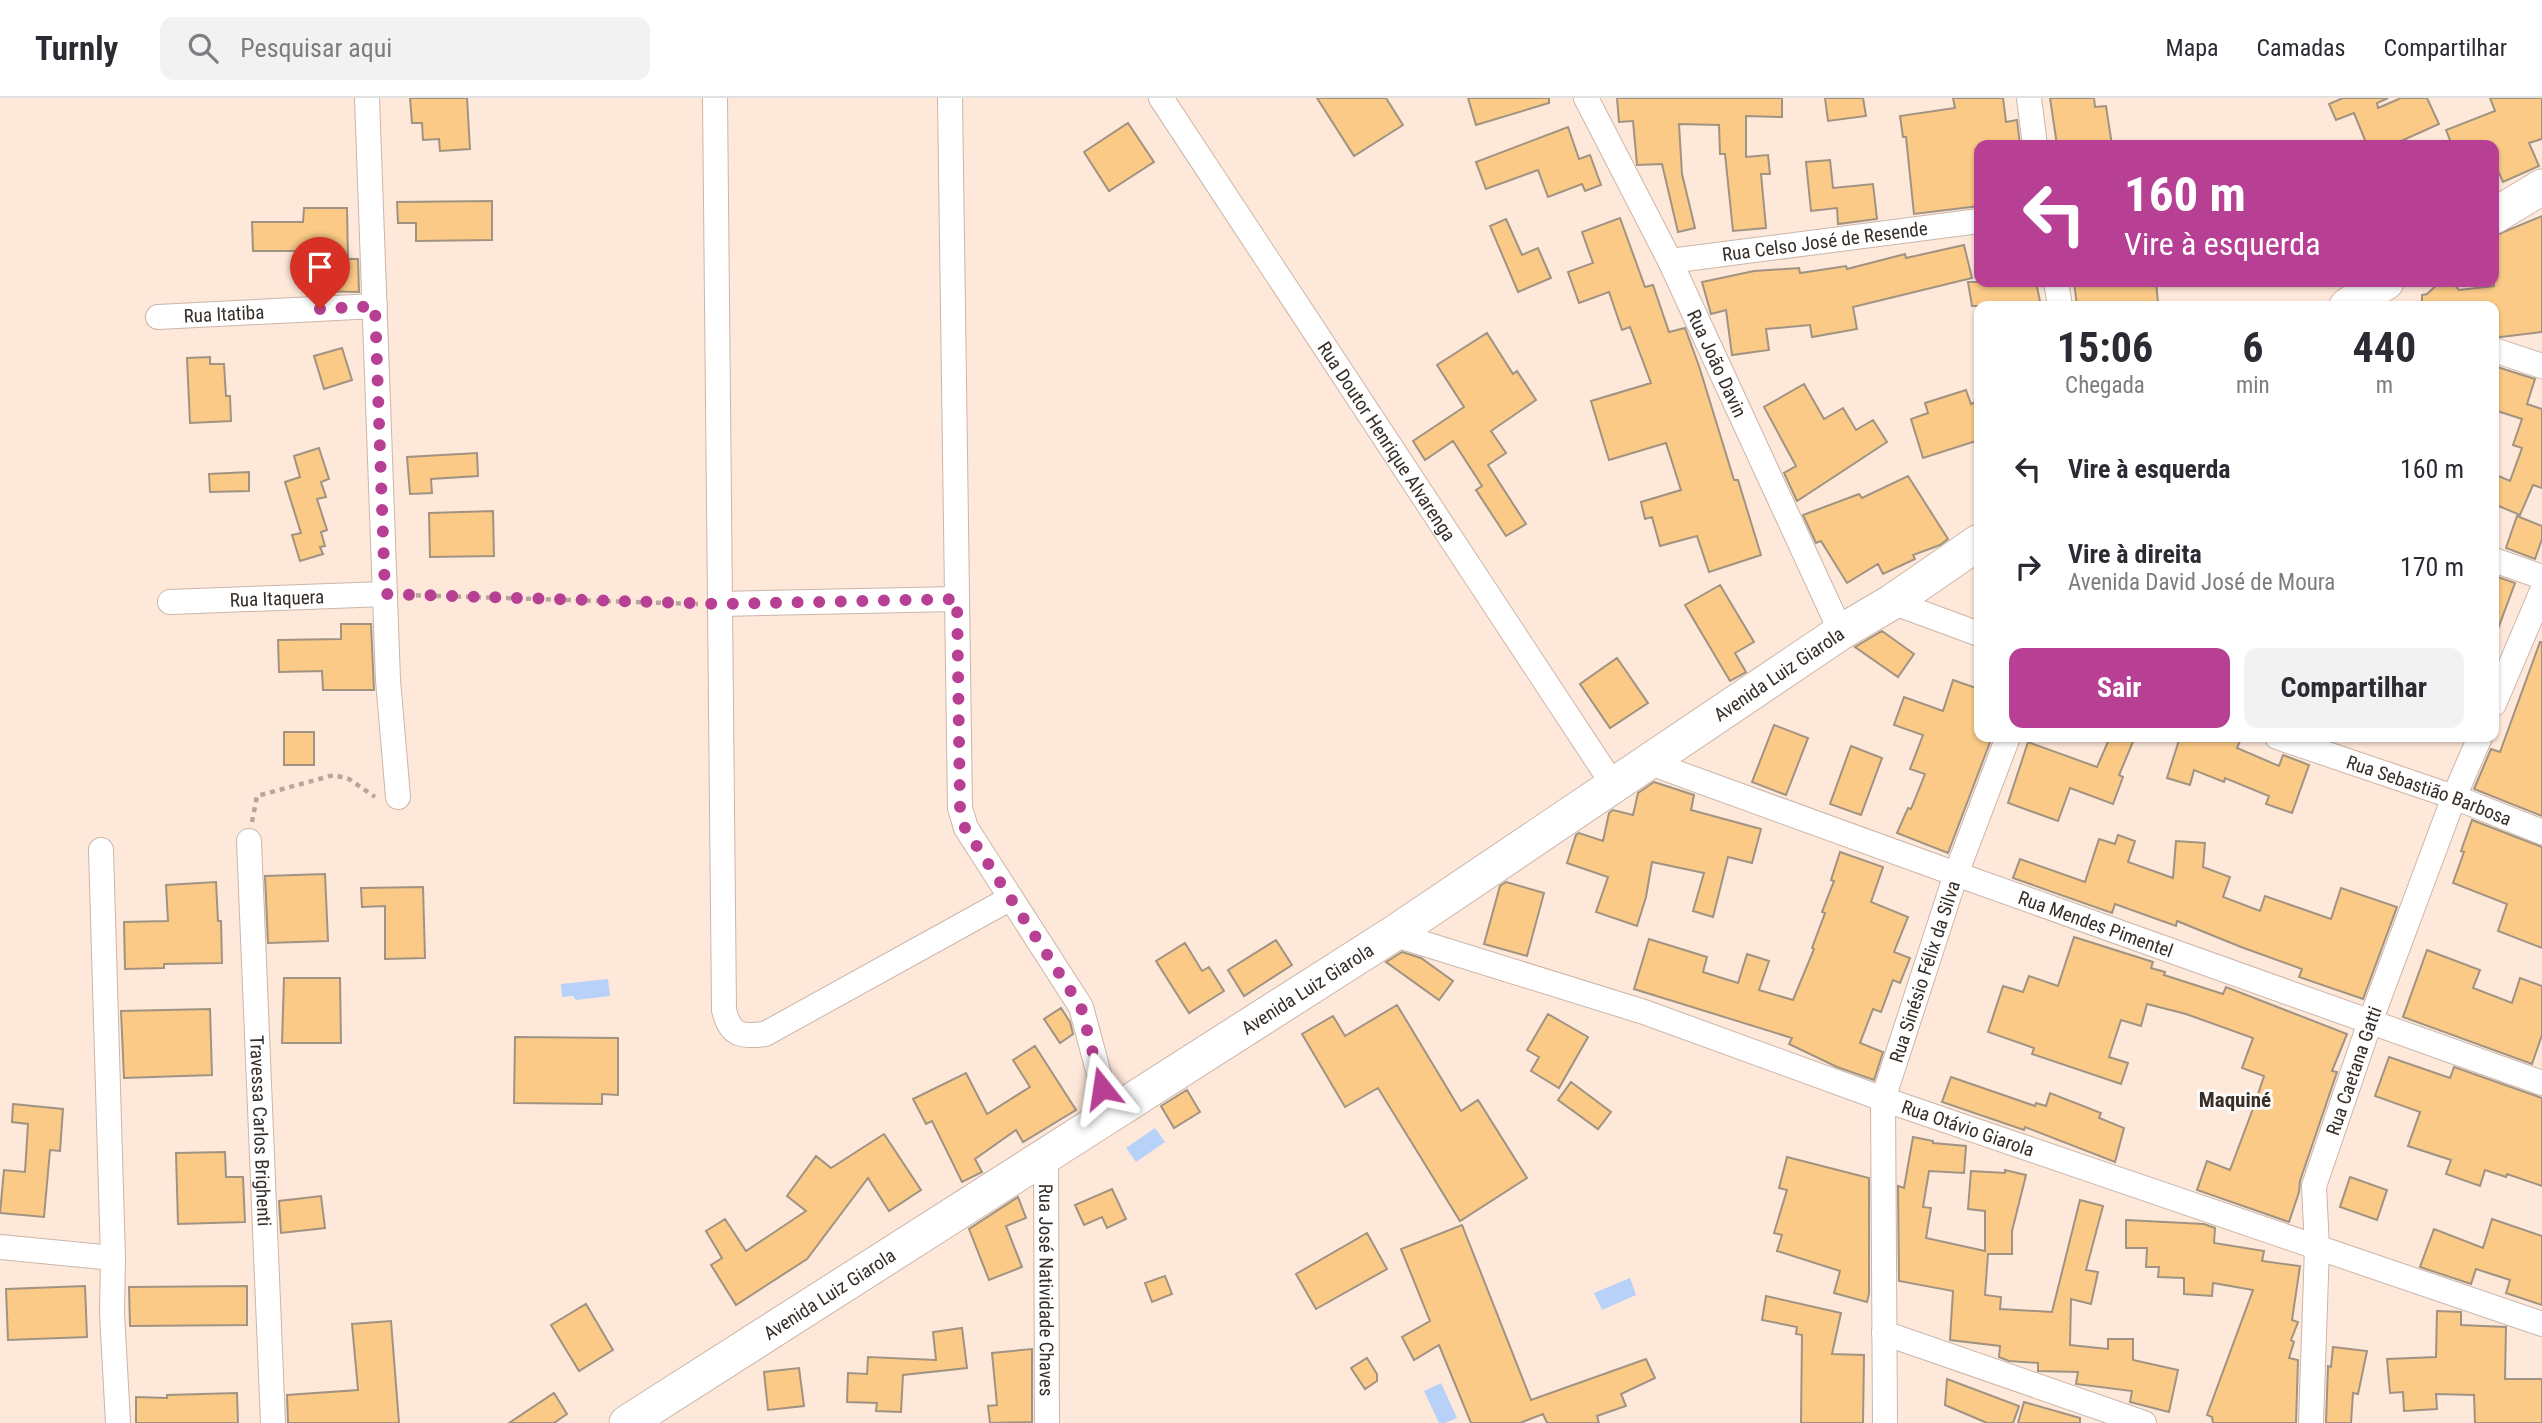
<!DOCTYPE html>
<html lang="pt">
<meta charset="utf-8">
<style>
:root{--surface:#fff;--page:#f2f2f3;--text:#2b2b33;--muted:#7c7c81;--line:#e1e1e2;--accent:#b84094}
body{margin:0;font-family:"Roboto Condensed",sans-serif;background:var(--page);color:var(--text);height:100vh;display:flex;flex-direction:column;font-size:26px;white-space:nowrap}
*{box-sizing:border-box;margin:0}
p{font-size:23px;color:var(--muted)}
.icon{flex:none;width:38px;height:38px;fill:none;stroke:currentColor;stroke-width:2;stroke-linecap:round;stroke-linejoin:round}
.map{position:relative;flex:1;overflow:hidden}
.sheet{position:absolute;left:1974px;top:203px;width:525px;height:441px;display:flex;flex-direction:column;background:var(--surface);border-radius:14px;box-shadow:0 2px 5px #0004}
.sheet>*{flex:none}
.top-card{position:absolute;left:1974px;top:42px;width:525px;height:147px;border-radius:14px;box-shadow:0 2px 5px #0004;background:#b84094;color:#fff;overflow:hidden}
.pin{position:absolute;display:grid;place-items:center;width:60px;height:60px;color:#fff;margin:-72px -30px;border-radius:50% 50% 50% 0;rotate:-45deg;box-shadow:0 0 7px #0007}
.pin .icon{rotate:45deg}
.me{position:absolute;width:77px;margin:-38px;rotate:345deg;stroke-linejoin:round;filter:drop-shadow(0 0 5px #0008)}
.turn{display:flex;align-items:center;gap:24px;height:147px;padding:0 35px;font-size:32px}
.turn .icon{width:91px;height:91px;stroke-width:2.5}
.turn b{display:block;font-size:49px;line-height:60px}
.eta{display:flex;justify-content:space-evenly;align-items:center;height:119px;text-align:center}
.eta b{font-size:42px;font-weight:700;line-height:49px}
.cta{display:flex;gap:14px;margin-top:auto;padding:14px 35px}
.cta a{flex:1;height:80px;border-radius:14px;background:var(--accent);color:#fff;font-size:28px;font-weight:700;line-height:80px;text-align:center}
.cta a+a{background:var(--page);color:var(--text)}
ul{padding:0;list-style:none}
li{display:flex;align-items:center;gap:21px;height:98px;padding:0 35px}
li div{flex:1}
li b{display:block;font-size:26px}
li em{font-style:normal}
header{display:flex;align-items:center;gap:42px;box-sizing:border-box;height:98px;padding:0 35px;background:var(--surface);border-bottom:2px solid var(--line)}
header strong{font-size:33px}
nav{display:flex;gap:38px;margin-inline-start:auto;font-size:24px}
.search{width:490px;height:63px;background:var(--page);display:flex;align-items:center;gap:18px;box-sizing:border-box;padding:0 24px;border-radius:14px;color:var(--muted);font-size:26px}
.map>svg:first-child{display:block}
</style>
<header>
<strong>Turnly</strong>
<div class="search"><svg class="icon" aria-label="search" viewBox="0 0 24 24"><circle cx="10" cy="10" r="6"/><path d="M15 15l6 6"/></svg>Pesquisar aqui</div>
<nav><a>Mapa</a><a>Camadas</a><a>Compartilhar</a></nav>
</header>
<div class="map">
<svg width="2542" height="1325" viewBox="0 0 2542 1325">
<rect width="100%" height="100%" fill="#fee8da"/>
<path fill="#b7d1f8" d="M608,881l2,17 -34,4 -3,-4 -11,1 -1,-13z
M1155,1030l10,14 -29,20 -10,-14z
M1630,1180l6,17 -34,15 -8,-17z
M1441,1285l16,35 -12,5h-6l-15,-32z"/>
<path fill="#fbca86" stroke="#a19382" stroke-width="2" d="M410,0h57l3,51 -30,2 -1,-12 -16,1 -1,-17h-10z
M1317,0h69l17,27 -49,31z
M1468,0h81v5l-73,22z
M1617,0h165v19l-36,-1v41l22,-2 2,19h-9l5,54 -33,3 -8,-77h-5l-1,-29 -40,-1 3,50 13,54 -17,4 -16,-68 -25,1 -4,-44 -14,1z
M1825,0h38l3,18 -38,5z
M1953,0h50l3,24 11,-2 3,25h-41v61l-65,8 -8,-77h-3l-3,-21 55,-8z
M2050,0h44l1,9 11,-1 6,39h-55z
M2343,0h45l-11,5 1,5 23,-10h26l12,26 -38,17 2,4h-36l-13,-32 -18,7 -7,-16z
M2490,0h52v41l-13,4 10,23 -36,16 -9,-20v-17h-42l-6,-15 49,-19z
M1128,25l26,39 -45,29 -25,-39z
M1568,29l11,32 11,-4 11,30 -16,6 -3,-7 -34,13 -10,-27 -52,19 -10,-27z
M1830,62l3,28 40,-4 4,35 -39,5 -1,-16 -26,3 -5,-49z
M492,103v39l-76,1v-18h-18l-1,-21z
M304,110h43l1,51h10l1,33 -46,-1v-40h-60l-1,-29h51z
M2542,118v116l-41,5 -7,-1v-30h-72v-11l5,-1 13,-12h12l7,8 35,-4v-50z
M1620,120l25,69 8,-2 16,47 16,-4 14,38 35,114h4l23,75 -52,17 -12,-36 -37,10 -8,-29 -7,2 -4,-17 40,-12 -15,-47 -57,17 -18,-59 60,-18 -21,-56 -8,3 -13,-38 -30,11 -11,-31 25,-9 -11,-31z
M1506,121l16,36 16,-7 13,30 -33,14 -28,-66z
M1964,147l8,33 -119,29 4,22 -45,8 -2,-12 -44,4 3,21 -37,5 -6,-45 -15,4 -9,-32 52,-11 45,-3 1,5 46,-7 1,3 58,-15 1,4z
M1968,184h68l5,24h-69z
M2074,184h82l2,21 -27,3h-54z
M1487,235l26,41 4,-3 19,29 -45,31 15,22 -18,12 38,59 -20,12 -30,-46 6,-4 -29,-45 -28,19 -12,-19 51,-34 -27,-42z
M342,250l10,32 -28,9 -10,-33z
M210,259v7h14l2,32h4l1,25 -41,2 -3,-65z
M2494,268l41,13 -8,25 15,5v79l-9,-3 -13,30 -26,-11v-30l16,7 12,-33 -9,-3 9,-26 -28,-9z
M1804,286l20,35 19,-11 13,22 17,-10 14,22 -90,59 -13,-28 12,-7 -32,-59z
M1966,292l5,14 8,-4v40l-56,18 -12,-39 17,-6 -3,-10z
M319,350l10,31 -8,3 5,15 -9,2 10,31 -6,2 4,14 -5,1 3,7 -23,7 -8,-26 9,-2 -16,-51 15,-5 -6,-21z
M477,355l1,23 -47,3 1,14 -22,1 -3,-37z
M249,374v19l-39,1 -1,-18z
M1908,378l40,63 -8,6 -27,10 2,4 -32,15 -5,-10 -31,19 -26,-42 -5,2 -13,-28 56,-21 3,4z
M493,413l1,45 -64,1 -1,-44z
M2517,418l25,10v13l-7,20 -29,-11z
M2495,478l20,7 -19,51 -2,-1z
M1720,487l34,57 -19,11 11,19 -16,9 -45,-76z
M341,526h30l3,66h-51l-1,-19 -43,1 -1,-32 63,-1z
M1882,533l32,23 -16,23 -43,-30z
M2540,544h2v174l-68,-27 17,-40 9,3z
M1617,560l31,45 -38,25 -30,-44z
M1953,582l26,9v48h13l-44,116 -51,-20 11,-25 3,1 14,-35 -15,-5 13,-34 -29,-10 10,-28 39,14z
M1774,627l34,13 -22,57 -34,-13z
M284,634h30v33h-30z
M2110,639h25l-16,38 4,2 -10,27 -43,-16 -12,33 -50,-18 20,-61 69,25z
M2180,639h11l15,4 2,-4h22l10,4 -3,7 42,18 4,-11 26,10 -17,48 -26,-9 3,-8 -44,-18 -1,4 -30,-12 -4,15 -23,-7z
M1851,648l31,12 -21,57 -31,-11z
M1654,684l40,13 -3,15 70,19 -9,34 -24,-6 -15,60 -20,-6 11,-38 -52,-11 -6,35 -9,29 -41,-14 12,-35 -41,-14 9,-28 3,-2 24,8 6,-28 4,-3 20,5 5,-22z
M2472,722l70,27v101l-44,-17 9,-27 -54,-21 11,-31 -3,-1z
M2118,737l17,6 -7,21 45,16 3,-37 29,2 -2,24 27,10 -7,20 37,14 5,-15 66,23 10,-31 56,19 -34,92 -64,-22 3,-8 -61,-22 -64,-26 -1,5 -61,-22 -3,9 -99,-35 7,-19 65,23 14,-43 16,5z
M1840,754l43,15 -12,35 37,15 -14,35 16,6 -10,25 -7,-3 -12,32 -8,-3 -13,34 23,9 -9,28 -37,-13 -48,-23 3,-6 -158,-49 15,-50 58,18 -4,15 35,11 9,-29 22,7 -10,29 34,10 21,-51 -2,-1 13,-35 -3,-1 12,-31 -3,-1z
M325,776l3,67 -60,2 -3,-67z
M216,784l2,39h3l1,42 -58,1v4l-39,1 -1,-47 44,-1 -2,-36z
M1506,784l38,11 -17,63 -43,-12 16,-58z
M423,789l2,71 -40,1v-53l-23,1 -1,-19z
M2074,839l79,25 -2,6 14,4 -1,3 59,19 3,-7 121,47 -15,37 5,1 -37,109 -1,11 -10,30 -92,-32 10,-29 23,9 24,-64 10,-30 -22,-8 11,-30 -67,-24 -39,-10 -6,22 -20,-6 -12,37 19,6 -7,21 -89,-30 2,-6 -46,-16 15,-46 20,6 6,-16 29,10z
M1276,842l16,25 -48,31 -16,-26z
M1185,845l17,28 7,-4 15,24 -35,22 -33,-52z
M2427,852l53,20 -7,18 39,15 8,-25 22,8v49l-10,29 -129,-47z
M1402,854l19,6 32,23 -14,19 -53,-38z
M284,880h56l1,65h-59z
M1397,907l64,106 17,-11 49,78 -67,43 -82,-133 -33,19 -43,-73 31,-18 12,20z
M1061,910l9,14 3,12 -13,9 -16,-24z
M210,911l2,66 -88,3 -3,-67z
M1548,916l40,23 -29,51 -28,-17 8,-14 -12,-7z
M515,939l103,1v57l-16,-1v10l-88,-1z
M1035,948l41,64 -53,32 -7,-12 -41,29 7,13 -20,10 -30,-61 -6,3 -13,-25 53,-26 21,41 43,-27 -17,-27z
M2389,959l61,21 4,-11 88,31v88l-35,-12 -1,3 -21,-7 -5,16 -34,-12 5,-14 -43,-14 12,-34 -45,-16z
M1951,979l84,29 1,-3 10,3 4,-13 51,20 -2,5 25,10 -9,34 -90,-35 -1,3 -82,-28z
M1571,984l40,30 -13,17 -40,-29z
M1187,992l13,22 -26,16 -13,-22z
M13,1006l50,5 -3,42 -10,-1 -6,67 -44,-4 4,-43 21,2 3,-48 -16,-2z
M884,1036l37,56 -32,21 -21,-33 -61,81 -71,46 -25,-40 11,-7 -16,-27 19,-12 21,32 60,-40 -19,-15 29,-40 15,12z
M1913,1039l20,4v2l33,3 -2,27 -35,-2 -6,36 8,1 -5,30 59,13v-40l-17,-2 3,-38 34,2v-3l21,5 -14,56v23h-24l-3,41 16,2 -1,12 52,3 28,-112 23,6 -17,64 12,2 -7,32 -20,-5 -1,46 38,4v-10h25v21l45,10 -9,42 -39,-10 2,-11 -56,-7 2,-12 -40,-1v-8l-29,-2 -10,-4 1,-11 -50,-6 3,-49 -54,-10 -1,-95 6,2z
M225,1054l1,25h17l2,45 -67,2 -2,-71z
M1787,1059l82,21v116l-2,8 -33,-9 6,-22 -63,-20 5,-16 -8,-2 13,-43 -8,-2z
M2350,1079l37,13 -10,30 -37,-13z
M1112,1091l14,30 -19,9 -5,-11 -18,8 -9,-20z
M321,1098l4,32 -44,5 -2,-32z
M1018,1099l8,21 -20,8 16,41 -33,13 -20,-51z
M2492,1121l50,17v69l-36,-12 4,-13 -34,-11 -5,15 -51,-17 14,-38 49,19z
M2126,1122l78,4 11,4 -1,15 50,8 -2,10 38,5 -8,54 6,2 -7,18 3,2 -5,16 9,2 -2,63h-83l-1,-6 -5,-2 46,-125 -40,-7 -1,13 -28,-2v-16l-26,-1 1,-10h-13l1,-19h-21z
M1462,1127l69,175 115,-41 9,19 -34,16 5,12 -29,10 2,7h-52l-4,-9 -23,9h-49l-32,-78 -25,15 -12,-23 28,-16 -29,-72z
M1367,1135l20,36 -71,40 -20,-35z
M1165,1178l7,18 -20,8 -7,-19z
M85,1188l2,51 -79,3 -2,-51z
M247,1188v39l-117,1 -1,-39z
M1766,1198l75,17 -9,41 32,1 -1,68h-62l1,-88 -6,-1 1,-7 -35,-7z
M586,1206l27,46 -34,21 -28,-46z
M2437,1213l24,1v13l45,2 -1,52h37v44h-67l-1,-28 -38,-1 1,15 -33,2 -1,-19 -13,1 -3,-34 49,-2z
M391,1223l8,102h-111l-1,-28 71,-5 -6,-66z
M962,1230l5,40 -64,7 -2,37 -25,-1 1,-8 -30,-1 1,-29 19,1 1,-17 68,3 -3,-28z
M2333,1249l34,4 -9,43 -5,-1 -2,30h-25l2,-57 3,1z
M1032,1251v73l-42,1 -2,-17 9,-1 -5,-52z
M1367,1260l10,16v7l-12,8 -14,-21z
M799,1270l5,38 -36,4 -4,-38z
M1947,1281l72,27 -6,17h-26l-42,-18z
M237,1295l1,30h-102v-26l31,1v-3z
M554,1295l13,21 -13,9h-45z
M2024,1304l56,16v5h-62z"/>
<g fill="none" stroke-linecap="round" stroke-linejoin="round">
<g stroke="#cbb6a9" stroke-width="26">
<g id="street">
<path d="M367,0l21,582 10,117"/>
<path d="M715,0l9,912c6,25 16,27 41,24l246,-136"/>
<path d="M950,0l10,710 6,20 115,179 29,108"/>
<path id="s1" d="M1161,0l453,688"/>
<path id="s2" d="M1586,0l84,163 171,371"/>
<path d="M2029,0l6,47"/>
<path id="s3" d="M1670,163l309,-40"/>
<path d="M2056,184l4,24"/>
<path id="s4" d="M158,219l217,-11"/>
<path d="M2494,252l48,16"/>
<path d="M2494,462l48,17"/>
<path id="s5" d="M170,504l215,-8"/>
<path d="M1892,504l87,32"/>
<path d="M720,506l237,-5"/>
<path d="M2494,606l48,-113"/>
<path id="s6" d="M2277,639l177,60 88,35"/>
<path id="s7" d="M1650,665l306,111 586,209"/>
<path id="s8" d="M249,743l24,582"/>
<path d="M101,752l12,408"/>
<path id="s9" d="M1393,836l251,78 239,87 659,225"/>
<path id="s10" d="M1046,1057l1,268"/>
<path d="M0,1149l113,11 -1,55 6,110"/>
<path d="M1884,1235l260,90"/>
<path id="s11" d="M1885,1325l-2,-324 73,-225 52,-137"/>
<path id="s12" d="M2311,1325l6,-176 -3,-61 56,-164 84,-225 26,-60"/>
</g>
</g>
<g stroke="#cbb6a9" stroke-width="37">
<g id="secondary">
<path d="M2494,118l48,-29"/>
<path d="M2347,208l39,-24"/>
<path id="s13" d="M627,1325l766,-489 448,-302 51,-30 87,-60"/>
</g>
</g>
<path stroke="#b7a69b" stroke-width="4.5" stroke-dasharray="5 5" stroke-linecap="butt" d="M406,497l292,9
M252,724l5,-26 77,-21 15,4 26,18"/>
<use href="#street" stroke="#fff" stroke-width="24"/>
<use href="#secondary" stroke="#fff" stroke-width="35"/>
</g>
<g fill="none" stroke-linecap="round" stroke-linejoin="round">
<path stroke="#b84094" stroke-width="12" stroke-dasharray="0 21.6" d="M320,211l55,-3 10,288 335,10 237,-5 3,209 5,20 116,179 21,81"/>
</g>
<g text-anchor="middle" stroke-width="6" stroke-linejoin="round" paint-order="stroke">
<g font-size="19" fill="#362e28" stroke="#fdf9f6">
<text dy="7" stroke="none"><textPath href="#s3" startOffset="156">Rua Celso José de Resende</textPath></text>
<text dy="7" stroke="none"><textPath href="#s4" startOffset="66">Rua Itatiba</textPath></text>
<text dy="7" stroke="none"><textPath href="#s2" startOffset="296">Rua João Davin</textPath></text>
<text dy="7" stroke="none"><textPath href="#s1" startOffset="411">Rua Doutor Henrique Alvarenga</textPath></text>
<text dy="7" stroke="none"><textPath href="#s5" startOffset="107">Rua Itaquera</textPath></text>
<text dy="7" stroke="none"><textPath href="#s13" startOffset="1374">Avenida Luiz Giarola</textPath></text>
<text dy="7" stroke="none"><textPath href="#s6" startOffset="161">Rua Sebastião Barbosa</textPath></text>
<text dy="7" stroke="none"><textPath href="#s7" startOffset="474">Rua Mendes Pimentel</textPath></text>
<text dy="7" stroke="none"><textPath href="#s11" startOffset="458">Rua Sinésio Félix da Silva</textPath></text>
<text dy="7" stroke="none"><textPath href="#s13" startOffset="807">Avenida Luiz Giarola</textPath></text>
<text dy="7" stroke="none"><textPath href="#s12" startOffset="359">Rua Caetana Gatti</textPath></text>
<text dy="7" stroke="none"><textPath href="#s9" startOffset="607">Rua Otávio Giarola</textPath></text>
<text dy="7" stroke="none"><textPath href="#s8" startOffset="290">Travessa Carlos Brighenti</textPath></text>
<text dy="7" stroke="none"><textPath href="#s10" startOffset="135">Rua José Natividade Chaves</textPath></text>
<text dy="7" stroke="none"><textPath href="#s13" startOffset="240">Avenida Luiz Giarola</textPath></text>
</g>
<g font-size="21" font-weight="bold" fill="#362e28" stroke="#fdf9f6">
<text x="2235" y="1009">Maquiné</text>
</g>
</g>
</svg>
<div class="pin" style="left:320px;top:211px;background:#d93025"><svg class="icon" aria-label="arrive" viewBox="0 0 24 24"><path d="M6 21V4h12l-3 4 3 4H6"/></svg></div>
<svg class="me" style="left:1102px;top:990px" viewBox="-20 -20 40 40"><path d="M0-17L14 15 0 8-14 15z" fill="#b84094" stroke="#fff" stroke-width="4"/></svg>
<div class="top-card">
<div class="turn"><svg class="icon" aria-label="left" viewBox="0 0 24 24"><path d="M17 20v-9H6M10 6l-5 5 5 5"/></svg><div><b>160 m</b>Vire à esquerda</div></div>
</div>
<section class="sheet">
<div class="eta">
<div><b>15:06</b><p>Chegada</p></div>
<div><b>6</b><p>min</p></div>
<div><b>440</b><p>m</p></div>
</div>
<ul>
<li><svg class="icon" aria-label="left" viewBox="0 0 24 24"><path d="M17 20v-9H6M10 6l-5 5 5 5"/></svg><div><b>Vire à esquerda</b></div><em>160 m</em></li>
<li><svg class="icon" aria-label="right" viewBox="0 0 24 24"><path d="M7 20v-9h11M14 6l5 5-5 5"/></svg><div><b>Vire à direita</b><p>Avenida David José de Moura</p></div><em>170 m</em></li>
</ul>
<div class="cta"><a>Sair</a><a>Compartilhar</a></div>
</section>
</div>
